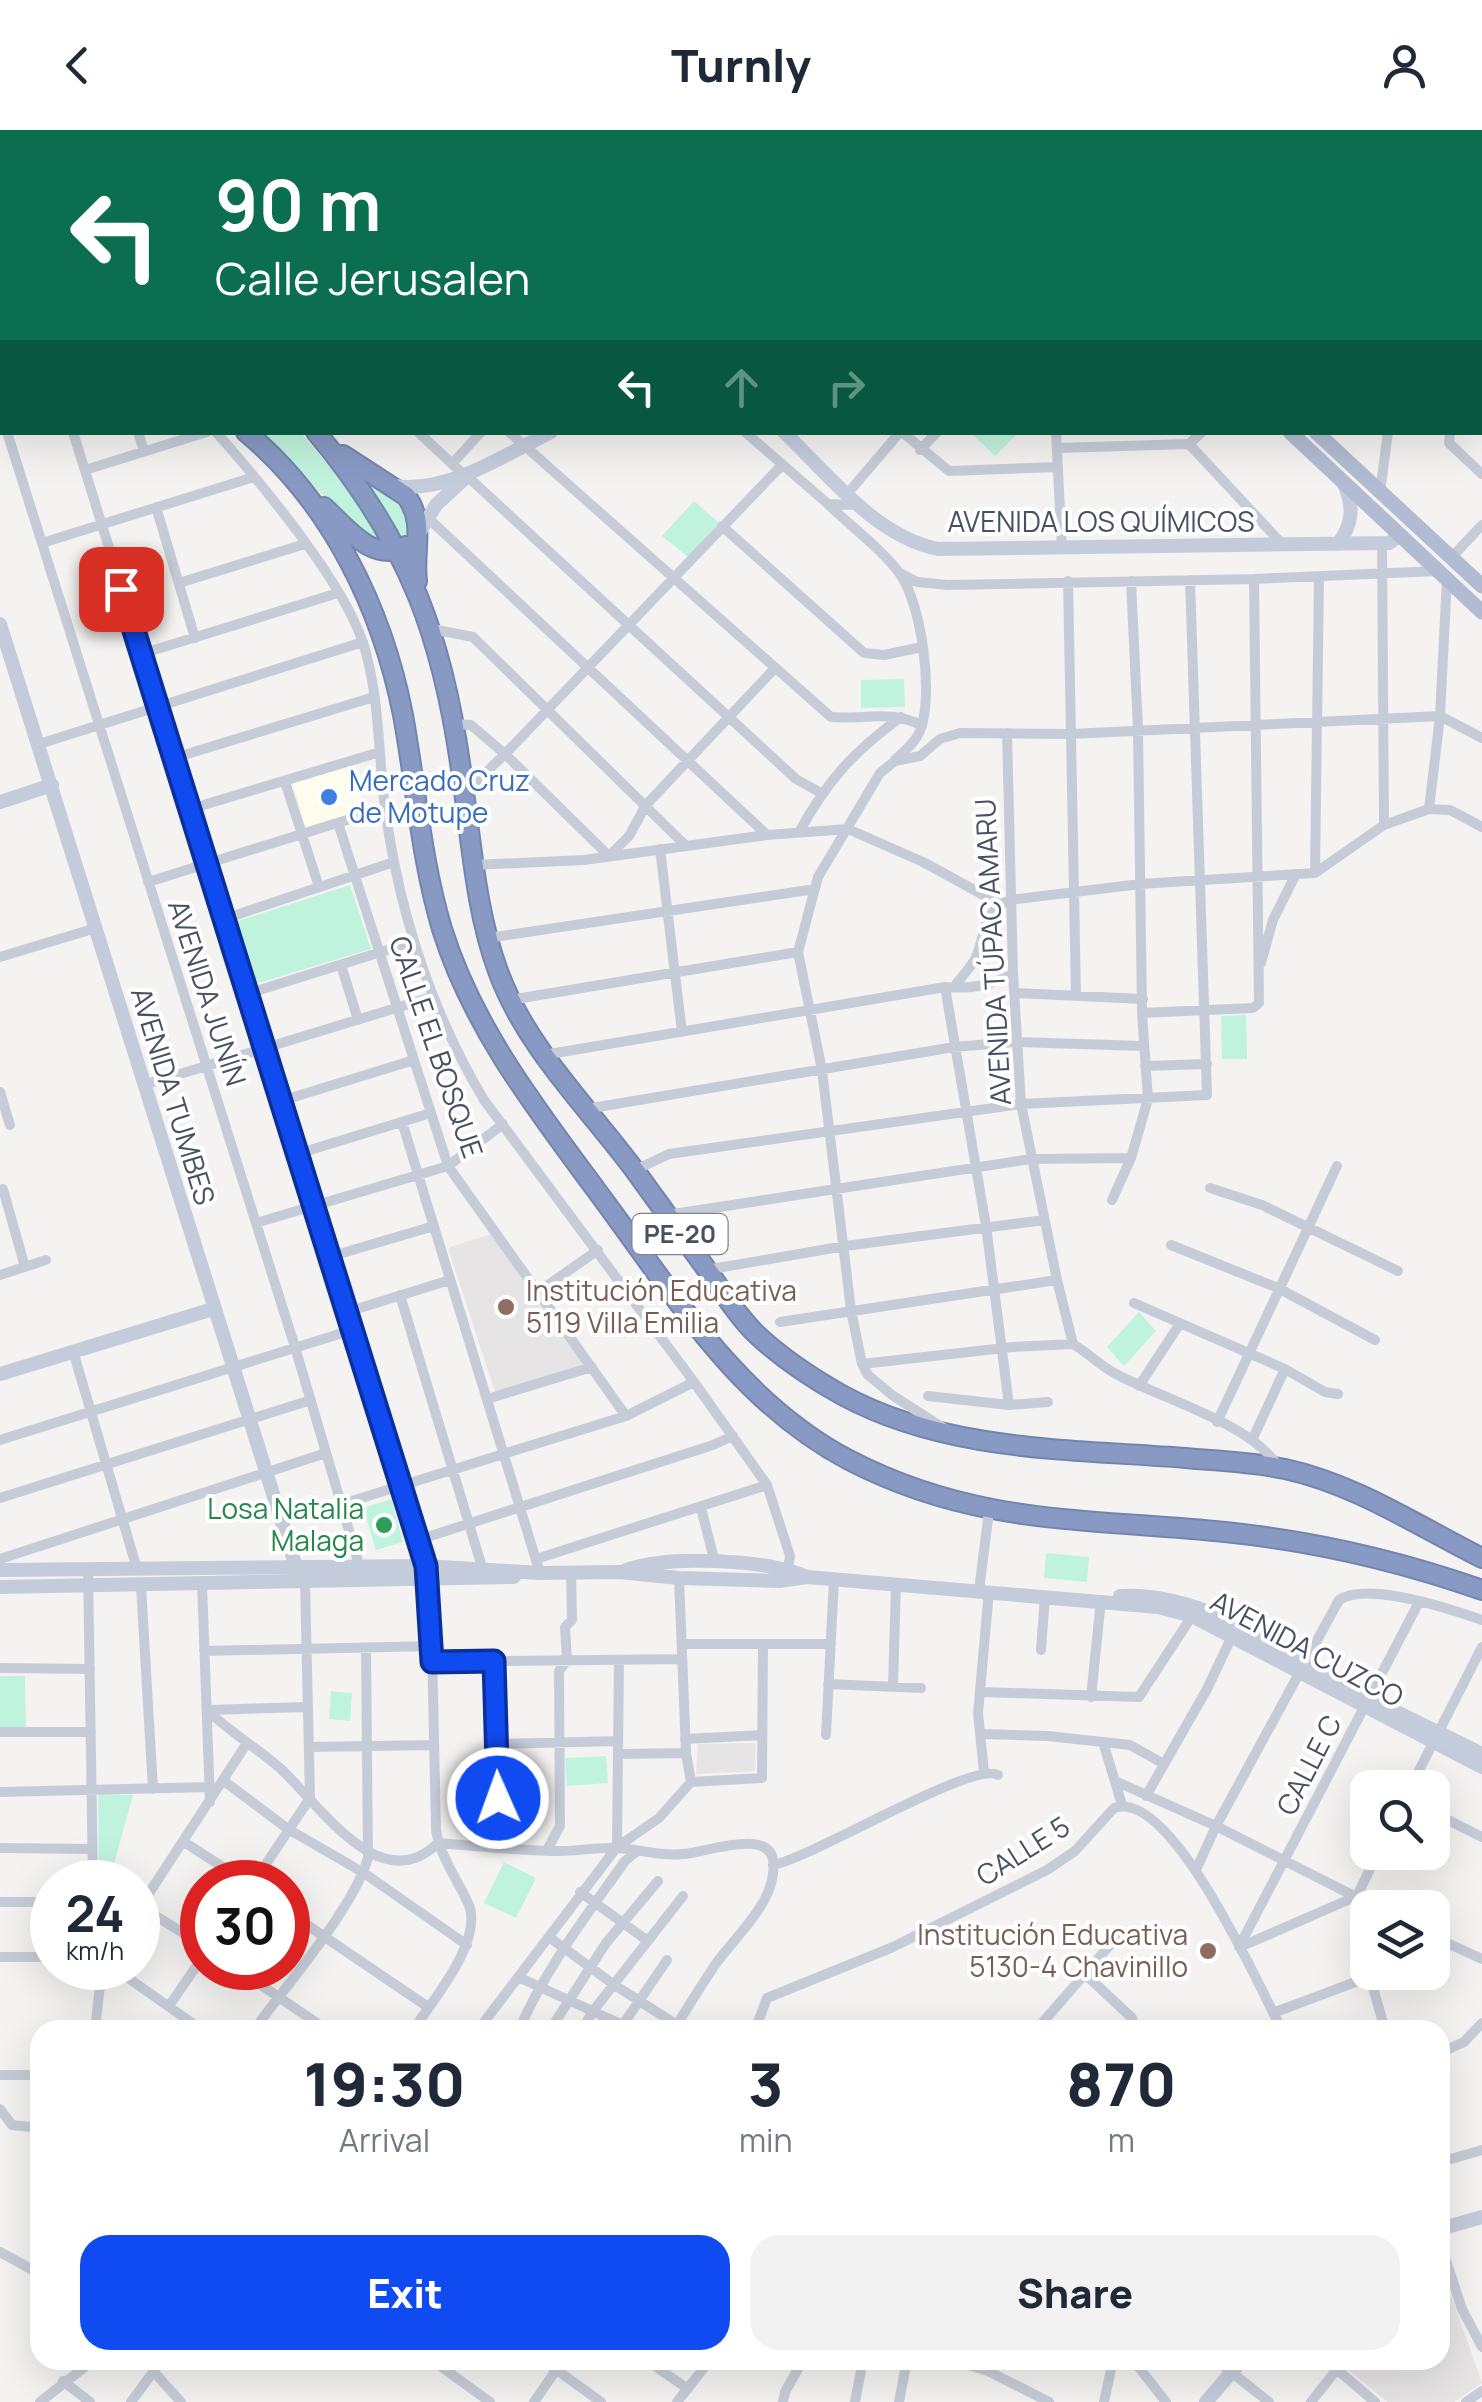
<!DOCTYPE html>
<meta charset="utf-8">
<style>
:root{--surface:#fff;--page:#f2f2f3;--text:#1f2937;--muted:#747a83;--accent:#104af1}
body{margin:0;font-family:Manrope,sans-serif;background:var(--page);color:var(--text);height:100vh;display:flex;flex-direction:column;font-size:38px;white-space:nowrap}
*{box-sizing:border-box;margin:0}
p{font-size:32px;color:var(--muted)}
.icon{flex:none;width:55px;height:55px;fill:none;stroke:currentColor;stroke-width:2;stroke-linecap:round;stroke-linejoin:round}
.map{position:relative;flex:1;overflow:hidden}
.side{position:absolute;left:30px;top:1890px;width:1420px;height:350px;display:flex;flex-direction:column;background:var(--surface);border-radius:30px;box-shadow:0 10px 40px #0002}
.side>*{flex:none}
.guide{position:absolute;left:0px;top:0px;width:1482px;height:305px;box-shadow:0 10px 40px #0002;background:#0b6e4f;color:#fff;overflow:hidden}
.buttons{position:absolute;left:1350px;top:1640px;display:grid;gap:20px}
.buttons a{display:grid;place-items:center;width:100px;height:100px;border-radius:20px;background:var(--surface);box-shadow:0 10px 40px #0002;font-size:50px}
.speed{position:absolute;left:30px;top:1730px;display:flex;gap:20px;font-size:50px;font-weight:700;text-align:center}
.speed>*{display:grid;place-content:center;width:130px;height:130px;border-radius:50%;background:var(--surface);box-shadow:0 10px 40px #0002;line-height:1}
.speed small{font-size:25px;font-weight:400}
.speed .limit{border:15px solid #d22;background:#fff;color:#111}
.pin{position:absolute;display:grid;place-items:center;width:85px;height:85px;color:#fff;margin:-42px;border-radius:20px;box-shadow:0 5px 15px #0006}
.me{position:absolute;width:110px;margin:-55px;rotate:358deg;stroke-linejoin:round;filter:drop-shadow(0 0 8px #0008)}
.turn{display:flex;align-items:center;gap:35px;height:210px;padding:0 50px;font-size:45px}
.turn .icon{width:130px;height:130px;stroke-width:2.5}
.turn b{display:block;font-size:70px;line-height:85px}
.lanes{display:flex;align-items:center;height:95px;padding:0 50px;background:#0003;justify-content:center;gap:50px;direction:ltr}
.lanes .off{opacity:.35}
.eta{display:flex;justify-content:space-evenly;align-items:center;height:170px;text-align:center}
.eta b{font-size:60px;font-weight:800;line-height:70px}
.cta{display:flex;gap:20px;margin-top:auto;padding:20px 50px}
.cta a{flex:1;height:115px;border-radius:30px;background:var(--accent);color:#fff;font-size:40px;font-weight:800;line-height:115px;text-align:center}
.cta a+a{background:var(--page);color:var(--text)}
header{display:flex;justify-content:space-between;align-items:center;height:130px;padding:0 50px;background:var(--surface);font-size:45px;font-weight:800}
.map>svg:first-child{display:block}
</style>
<header><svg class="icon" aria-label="back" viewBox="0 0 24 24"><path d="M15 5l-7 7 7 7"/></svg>Turnly<svg class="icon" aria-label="person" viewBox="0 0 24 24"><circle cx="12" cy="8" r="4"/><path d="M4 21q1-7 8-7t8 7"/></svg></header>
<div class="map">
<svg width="1482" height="2272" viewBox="0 0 1482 2272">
<rect width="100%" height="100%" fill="#f5f3f2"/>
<path fill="#fefced" d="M352,635l13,45 -59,18 -13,-45z"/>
<path fill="#e6e4e4" d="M491,1104l94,130 -90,28 -46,-141 1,-4z
M756,1613l-1,28 -59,3 2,-30z
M1440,2134l42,119 -28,19h-66l-52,-42h104z"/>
<path fill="#c0f3dd" d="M257,303h44l64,76 25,38 -30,-11 -77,-84z
M971,303h42l3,2 -21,21z
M353,343c18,13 40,18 56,33l2,28 -12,8z
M694,371l25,22 -31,34 -26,-21z
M904,549l1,28 -44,1v-28z
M350,755l21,64 -116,35 -20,-62z
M1246,885l1,44h-25l-1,-43z
M1139,1182l17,19 -32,35 -17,-19z
M391,1369l12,43 -27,8 -13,-42z
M1046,1423l43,4 -2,25 -43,-4z
M0,1546h25l1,53h-26z
M331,1561l21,2 -2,28 -21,-2z
M606,1626l2,27 -41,3 -2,-28z
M98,1664l35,1 -24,87h-10z
M504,1732l32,16 -20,40 -32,-15z"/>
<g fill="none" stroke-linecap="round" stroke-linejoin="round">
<g stroke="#7385af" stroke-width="22">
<path id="highway" d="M0,104l2,1
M0,163l2,1
M0,188l2,1
M246,302c85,71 136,176 157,283 13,71 18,144 39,214 32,103 100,187 163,273 71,96 135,201 244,258 127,66 239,58 376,72 87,9 175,29 257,58
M316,302c94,112 129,209 147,353 9,62 13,126 35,186 28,77 90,136 138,201 25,34 49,68 74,102 14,20 27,41 44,58 26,25 56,45 88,63 105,57 227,54 344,63 32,3 66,4 99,11 70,15 133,57 197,89
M343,325l63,41c20,26 7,55 11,85
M324,377c23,21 49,57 82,39"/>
</g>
<path stroke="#c6ccd7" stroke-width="10" d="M183,0l2,2
M346,0l3,2
M599,0v2
M665,0l3,2
M869,0l2,2
M913,0l3,2
M1023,0l3,2
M1362,0v2
M42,2l3,-2
M131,2l2,-2
M214,2l2,-2
M327,2l3,-2
M488,2l1,-2
M541,2v-2
M719,2l2,-2
M818,2l3,-2
M1038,2l3,-2
M1421,2v-2
M1480,25h2
M0,29l2,2
M0,61l2,-5
M1480,132h2
M0,279l2,8
M1480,290h2
M7,302l288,915 65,221
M73,302l353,1134 6,80 4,184c4,26 21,49 32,73 17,36 -35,97 -55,127
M138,302l6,19
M216,302c45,51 127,149 147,211 17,53 15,111 22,165 14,103 46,203 99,292l210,282 73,103 23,71 -2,13
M418,302l45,42
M509,302l322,285c31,3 62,-8 91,9
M745,302l83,72 29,1
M902,302l47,39 109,-4
M1056,302l6,117
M1450,302l-1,11 33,31
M1189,314l95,102
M1057,318l132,-4 13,-12
M920,320l17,-18
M452,334l29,-32
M85,340l122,-38
M468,347l328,302 25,14
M1380,362l8,-60
M848,363l52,-61
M828,374c21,21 55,46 72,70 22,31 34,122 20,157 -5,12 -16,20 -25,29
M156,377l39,131
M428,388l339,317
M722,396l142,127 20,2 38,-8
M42,413l212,-66
M1382,413l2,282
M1451,428l31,-33
M900,443l17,9 31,3 306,-6 184,-8
M1068,451l8,415
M179,453l126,-39
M432,499l41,8 212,208
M141,524l197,-61
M454,594l17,1 34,29 104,102 20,-20 17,-31 129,-137
M1007,603l6,241 8,130 36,176 16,64
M39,614l324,-102
M174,628l200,-61
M285,652l34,105
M464,657l12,-5 29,-28 276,-288
M190,679l190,-57
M1429,679l11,-93 7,-137
M338,693l110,343 178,250
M799,702c29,-52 54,-80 102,-115
M660,719l22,183
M473,735l111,-5 183,-25 81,-6 75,33 77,42
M1315,743l4,-296
M148,752l237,-74
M224,789l170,-57
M488,808l327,-49
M0,827l96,-29
M1261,833l12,-43 22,-44
M341,835l17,55
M945,857l41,239 23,179
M954,857c6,-8 14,-17 20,-26 12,-22 7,-51 36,-61l130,-16 175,-11 69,-48 45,-16 21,1 32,17
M1014,863l129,6
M247,864l166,-52
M510,870l288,-48
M1142,883l111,-5 6,-5 -5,-424
M544,925l401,-68c26,2 44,-1 68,-13
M1145,936l62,-2
M144,955l288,-88
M0,962l10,33
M281,971l133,-41
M586,979l368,-62 61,-5 129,4
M402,992l138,451
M297,1024l134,-41
M635,1040l34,-16 352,-50 186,-9 -17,-515
M1210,1058l52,17 136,66
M3,1059l22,78
M1112,1070l19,-42 17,-59 -6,-86 -4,-284 -7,-148
M667,1085l364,-56 100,-1
M256,1093l192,-57 55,-42
M1171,1115l107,43 97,52
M329,1127l105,-31
M706,1140l139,-24 199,-26
M0,1145l46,-15
M538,1162l60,-42
M400,1165l82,272
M1134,1173l151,66 40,23 13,2
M347,1182l103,-32
M780,1192l277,-42
M73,1221l64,218
M862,1234l151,-17 60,-3c17,10 28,23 45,31 47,25 132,48 161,92
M1139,1256l40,-61
M928,1266l81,9 39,-3
M487,1269l105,-32
M1217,1292l120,-256
M945,1299l-53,-34 -24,-20 -6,-11 -11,-54 -29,-240 -24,-118 20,-75 62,-104 15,-12 25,-5 20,-17 20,-6 111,1 369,-18 42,22
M1253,1308l32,-69
M0,1310l352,-110
M0,1368l311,-98
M342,1374l284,-88 68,-34
M701,1378l14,55
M418,1410l295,-95 20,-9
M0,1429l326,-106
M536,1429l231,-74
M88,1439l5,313
M679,1448l7,175 5,29
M202,1454l8,218
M141,1456l12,203
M979,1460l10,-79
M682,1514h149
M1041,1520l4,-54
M204,1521l228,-5
M432,1532l250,-3
M0,1538l90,1
M828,1554l93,4
M893,1556l3,-102
M981,1562l158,5 53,-81
M1091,1567l10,-97
M207,1580c23,22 50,38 74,59 38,35 99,131 157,74 41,3 82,8 123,8 18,0 36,-4 53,-3 24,0 45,9 69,6 21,-1 85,-26 90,6 6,40 -38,76 -58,105 -14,21 -28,43 -41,65
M207,1580l101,-3
M0,1602h91
M981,1604l67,2 82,9 34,19
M826,1605l8,-156
M685,1609l77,-4
M1103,1612l19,63
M496,1614l122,-3
M309,1617l124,-2
M618,1624l68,-1
M984,1642l-6,-59 11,-122
M224,1651l64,48 76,44 103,72
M1115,1651l101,45 162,82
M691,1652l71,-4 1,-134
M1410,1658l72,-141
M0,1662l210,-5
M1146,1666l61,-107 26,-55
M1432,1682l50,25
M184,1712l62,40
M488,1716l11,-22 -5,-163
M617,1717l2,-187
M0,1718l92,1
M547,1720l13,-24 -1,-155 8,-11 -2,-33 7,-7 -1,-48
M773,1735c43,-9 200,-105 225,-90
M1196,1740l20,-44 123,-226c29,-19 111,9 143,20
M254,1752l56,-84 -5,-218
M580,1762l68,49
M1357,1766l-2,28 13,45
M0,1772h52
M140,1776l62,39
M138,1780l109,-167
M288,1782l140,95
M1432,1806l50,23
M549,1807l64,47 64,41
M1239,1817l180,-345
M1240,1817l117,-51 21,-44
M0,1827h52
M114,1838l88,62
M236,1838l91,62
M1369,1843l16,57
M1085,1844l47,44 2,7 -4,5
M518,1847l105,48
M169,1876l33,-48
M1273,1883l109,-41
M484,1892l17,8
M620,1899l47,-69
M938,1899v1
M95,1900l7,-62
M254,1900c33,-46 99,-121 114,-172l-2,-210
M478,1900l139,-183 42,-29 32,-36
M519,1900c26,-61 68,-115 106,-169l11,-9
M550,1900l56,-87 52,-62
M582,1900l11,-19 90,-115
M755,1900l12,-32 126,-51 154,-77 28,-19 39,-43c58,-20 145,179 168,222
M1036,1900l81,-93
M1440,1923l24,-11 18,-19
M0,1945h40
M0,1979l12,16 28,3
M1440,2032l42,-12
M1440,2112l22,67 20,38
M0,2122l40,22
M432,2230l58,42
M543,2230l58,42
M646,2230l42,29
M951,2230l37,11 61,31
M1133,2230l33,42
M1216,2230l53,42
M1326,2230l49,42
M153,2241l28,31
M63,2251l27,21
M40,2272l50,-39
M131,2272l31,-42
M534,2272l29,-42
M677,2272l33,-42
M783,2272l2,-10 18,-32
M855,2272l8,-42
M899,2272l8,-42
M1104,2272l9,-42
M1311,2272l26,-33
M1466,2272l16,-11"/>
<path stroke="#c4cbdb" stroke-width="14" d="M457,0l2,2
M651,0v2
M1480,80l2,-1
M1480,101h2
M784,302c45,43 91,104 154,117l451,-6 10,-7
M394,356c54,8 110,-31 157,-54
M418,405l18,-30 28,-26
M1338,414c15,-20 16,-37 6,-60
M0,494l296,943 9,13
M0,672l52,-17
M0,1244l213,-65
M0,1440l426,-4 114,7 79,-1 60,6 100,3 28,-4 351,30 34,9 290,151
M626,1440c43,-15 139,-11 181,7
M0,1457l514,-10
M1120,1466c87,-5 171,60 245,100 38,20 78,38 117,58
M1440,2099l42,-12
M1206,2272l36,-42"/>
<path stroke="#b1bcd2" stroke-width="15" d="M1224,0v2
M1246,2v-2
M1290,302l192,180
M1316,302l166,154"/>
<use href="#highway" stroke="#889ac3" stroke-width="18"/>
</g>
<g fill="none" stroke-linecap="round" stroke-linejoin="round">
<g stroke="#0a309d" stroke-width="25">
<path id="route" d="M121,459l305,977 6,96 62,-1 4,137"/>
</g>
<use href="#route" stroke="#104af1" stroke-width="18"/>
</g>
<circle fill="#3f7fe0" stroke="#fff" stroke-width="4" cx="329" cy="667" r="10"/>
<g fill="#8d6e63" stroke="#fff" stroke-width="4">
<circle cx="506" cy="1177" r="10"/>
<circle cx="1208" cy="1821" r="10"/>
</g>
<circle fill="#2e9e5b" stroke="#fff" stroke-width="4" cx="384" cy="1395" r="10"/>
<g text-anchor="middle" stroke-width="8" stroke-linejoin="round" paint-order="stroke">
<rect fill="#fff" stroke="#7f8590" stroke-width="2.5" x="632.5" y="1084" width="95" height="40" rx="8"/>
<g font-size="25" font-weight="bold" fill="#485161">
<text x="680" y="1113">PE-20</text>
</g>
<g font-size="28" fill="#485161" stroke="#fff">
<text x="1101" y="402">AVENIDA LOS QUÍMICOS</text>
<text transform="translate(993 822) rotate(-93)" y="10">AVENIDA TÚPAC AMARU</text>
<text transform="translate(207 863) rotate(72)" y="10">AVENIDA JUNÍN</text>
<text transform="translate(436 917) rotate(71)" y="10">CALLE EL BOSQUE</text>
<text transform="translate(173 966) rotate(73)" y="10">AVENIDA TUMBES</text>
<text transform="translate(1307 1519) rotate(28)" y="10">AVENIDA CUZCO</text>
<text transform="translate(1309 1635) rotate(-63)" y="10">CALLE C</text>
<text transform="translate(1023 1721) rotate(-32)" y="10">CALLE 5</text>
</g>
<g font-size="28" fill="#366cbe" stroke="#fff" text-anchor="start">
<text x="349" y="661">Mercado Cruz<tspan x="349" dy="32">de Motupe</tspan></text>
</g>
<g font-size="28" fill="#785e54" stroke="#fff" text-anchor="start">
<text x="526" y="1171">Institución Educativa<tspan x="526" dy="32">5119 Villa Emilia</tspan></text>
<text x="1188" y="1815" text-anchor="end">Institución Educativa<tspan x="1188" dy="32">5130-4 Chavinillo</tspan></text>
</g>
<g font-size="28" fill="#27864d" stroke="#fff" text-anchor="end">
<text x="364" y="1389">Losa Natalia<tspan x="364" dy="32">Malaga</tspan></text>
</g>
</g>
</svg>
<div class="buttons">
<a><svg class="icon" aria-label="search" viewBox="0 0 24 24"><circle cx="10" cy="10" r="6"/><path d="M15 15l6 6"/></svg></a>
<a><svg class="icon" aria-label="layers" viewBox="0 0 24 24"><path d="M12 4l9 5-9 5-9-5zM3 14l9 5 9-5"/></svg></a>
</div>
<div class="speed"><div>24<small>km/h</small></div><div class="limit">30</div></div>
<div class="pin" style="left:121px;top:459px;background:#d93025"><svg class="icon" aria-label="arrive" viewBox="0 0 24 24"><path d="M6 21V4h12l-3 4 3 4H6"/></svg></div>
<svg class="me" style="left:498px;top:1668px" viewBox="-20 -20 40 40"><circle r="17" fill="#104af1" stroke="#fff" stroke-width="3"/><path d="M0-11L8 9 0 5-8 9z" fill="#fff"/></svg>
<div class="guide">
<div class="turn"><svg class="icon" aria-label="left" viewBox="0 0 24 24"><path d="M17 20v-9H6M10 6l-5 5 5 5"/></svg><div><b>90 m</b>Calle Jerusalen</div></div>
<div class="lanes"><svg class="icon" aria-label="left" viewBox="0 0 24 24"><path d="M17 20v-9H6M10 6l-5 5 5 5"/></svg><svg class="icon off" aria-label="ahead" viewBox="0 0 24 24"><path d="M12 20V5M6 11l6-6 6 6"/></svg><svg class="icon off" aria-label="right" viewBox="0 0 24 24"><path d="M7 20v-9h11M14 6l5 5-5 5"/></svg></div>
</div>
<section class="side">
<div class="eta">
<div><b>19:30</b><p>Arrival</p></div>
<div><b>3</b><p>min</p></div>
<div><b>870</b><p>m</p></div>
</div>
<div class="cta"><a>Exit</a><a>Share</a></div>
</section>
</div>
